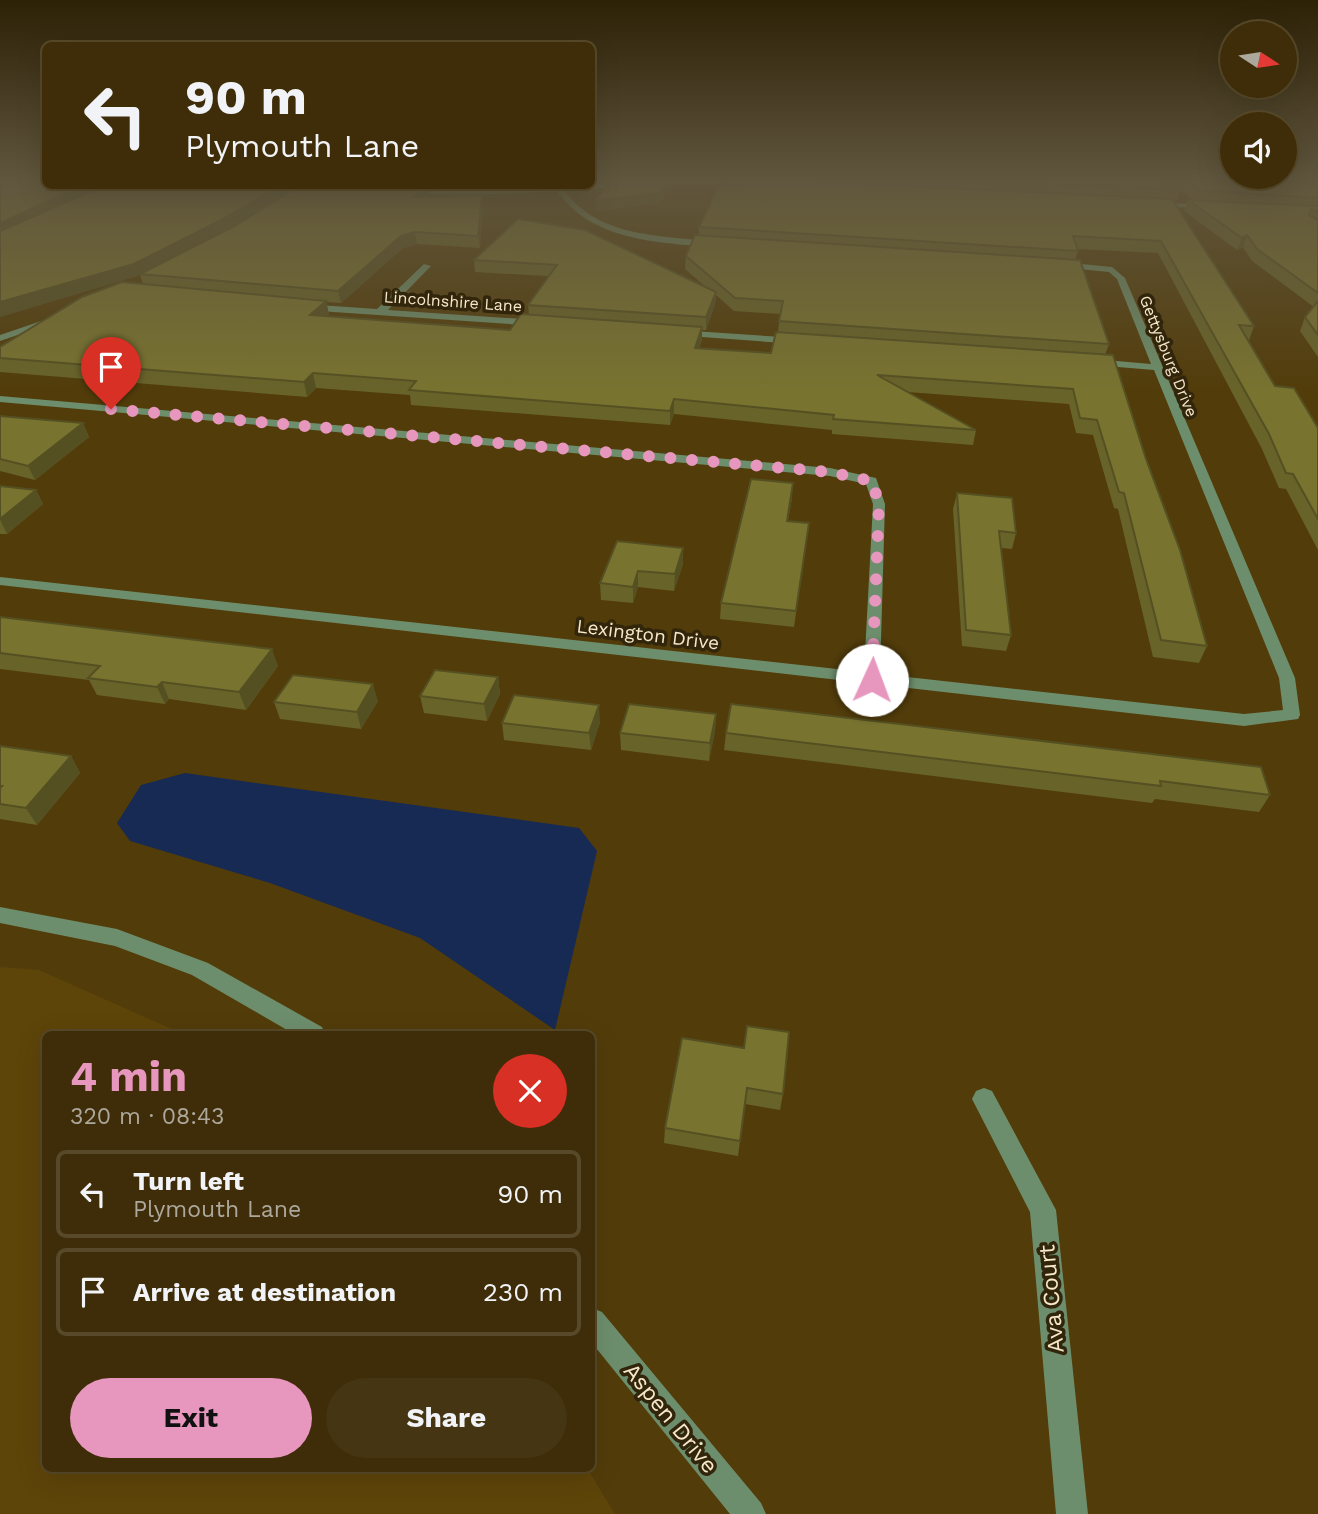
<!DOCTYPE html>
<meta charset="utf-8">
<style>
:root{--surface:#3e2d08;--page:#453512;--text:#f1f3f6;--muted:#ada89c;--line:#574929;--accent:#e797bd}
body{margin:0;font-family:"Work Sans",sans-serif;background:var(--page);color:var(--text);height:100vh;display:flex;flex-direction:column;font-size:26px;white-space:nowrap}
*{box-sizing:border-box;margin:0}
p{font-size:23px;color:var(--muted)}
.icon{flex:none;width:38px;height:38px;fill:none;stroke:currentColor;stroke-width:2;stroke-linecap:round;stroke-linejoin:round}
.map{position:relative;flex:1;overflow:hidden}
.details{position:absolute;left:42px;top:1031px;width:553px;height:441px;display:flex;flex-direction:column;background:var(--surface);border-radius:10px;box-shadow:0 7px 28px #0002,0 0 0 2px var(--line)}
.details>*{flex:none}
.guide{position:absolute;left:42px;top:42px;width:553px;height:147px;border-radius:10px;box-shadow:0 7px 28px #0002,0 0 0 2px var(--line);background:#3e2d08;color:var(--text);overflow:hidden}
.needle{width:46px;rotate:102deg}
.buttons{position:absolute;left:1220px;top:21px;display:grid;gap:14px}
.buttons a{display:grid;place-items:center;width:77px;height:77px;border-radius:50%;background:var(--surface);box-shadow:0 7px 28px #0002,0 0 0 2px var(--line);font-size:35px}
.pin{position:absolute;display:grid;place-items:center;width:60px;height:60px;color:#fff;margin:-72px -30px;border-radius:50% 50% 50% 0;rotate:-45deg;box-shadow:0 0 7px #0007}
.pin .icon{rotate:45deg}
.me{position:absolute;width:77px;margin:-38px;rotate:2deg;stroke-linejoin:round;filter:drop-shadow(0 0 5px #0008)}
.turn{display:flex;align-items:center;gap:24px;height:147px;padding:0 28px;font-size:32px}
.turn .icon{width:91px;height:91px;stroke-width:2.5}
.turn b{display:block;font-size:49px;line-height:60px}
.round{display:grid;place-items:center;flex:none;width:74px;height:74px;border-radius:37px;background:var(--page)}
.summary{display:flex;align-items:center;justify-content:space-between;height:119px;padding:0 28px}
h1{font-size:42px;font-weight:700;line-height:52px;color:var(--accent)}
.cta{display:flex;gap:14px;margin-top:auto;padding:14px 28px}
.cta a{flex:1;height:80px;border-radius:42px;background:var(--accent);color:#111;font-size:28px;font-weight:700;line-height:80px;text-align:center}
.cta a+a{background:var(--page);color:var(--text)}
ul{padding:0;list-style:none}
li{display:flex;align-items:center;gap:21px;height:88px;margin:0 14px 10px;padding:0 14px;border:4px solid var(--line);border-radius:10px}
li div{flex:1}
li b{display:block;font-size:26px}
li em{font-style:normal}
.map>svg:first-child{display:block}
</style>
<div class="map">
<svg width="1318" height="1514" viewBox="0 0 1318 1514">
<rect width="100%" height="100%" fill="#523c0a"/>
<path fill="#5d4409" d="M0,967l39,3 144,64h-137v434h541l28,46h-615z"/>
<path fill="#162a54" d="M185,773l394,55 18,23 -42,179 -135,-92 -150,-55 -140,-42 -13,-18 24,-38z"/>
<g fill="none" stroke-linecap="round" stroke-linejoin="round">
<path fill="#6d8e6c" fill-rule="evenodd" d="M683,180l84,4h-84l-119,6c36,50 100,44 154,53l-3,4c-56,-4 -123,-6 -158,-56l-81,4 -77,-2z
M256,186l63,1 4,2 -4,2 -60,-3z
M1151,202l59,3 4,2 -4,2 -56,-3z
M1061,262l51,5 13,11 170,400 5,37 -2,4 -54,7 -1244,-141v-8l864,95 9,-168 -7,-20 -36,-8 -830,-74v-6l830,72 46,10 9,26 -5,170 364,40 39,-4 -4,-32 -125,-308 -60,-5 -5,-3 5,-3 57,5 -34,-85 -8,-7 -51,-5z
M424,264l7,2 -43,44 150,10 5,3 -5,3 -234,-16 -5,-3 5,-3 73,5z
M53,317l5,3 -2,2 -56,19v-6z
M678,330l119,8 5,3 -5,3 -122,-9v-4z
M0,907l117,22 91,34 114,64 3,7h-31l-102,-59 -77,-29 -115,-23z
M984,1088l8,3 64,119 32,304h-32l-26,-302 -58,-113 4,-8z
M592,1308l10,4 159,191 5,11h-36l-138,-171z"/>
</g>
<path fill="#686329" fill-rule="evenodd" d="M0,179l46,7h241l2,6 10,-6h144l-5,3h-12l1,8 56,9 -3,42 -63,-4 -14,4 -62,55 -15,-1 3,12 -3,2 184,14 19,-15 -1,-10 21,-29 -74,-4 -1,-12 44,-41 189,69 -22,-19 1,-13 13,-20v-9l40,-42 3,-6h576v178l-18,-26 5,-14 9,-10 -62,-46 -9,-14 -6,3 -53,-39 4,-11h5l-19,-16 6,6 -3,11h-3l80,125 -5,14h-2l28,46 43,42v122l-32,-61 -7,-1 -17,-39 -104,-196 -81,-4 1,2 -3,9 34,84 -4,11 102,291 -8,17 -46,-6 -35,-148 -4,-1 -21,-73 -17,-2 -7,-29 -162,-12 69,38 -3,15 -141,-11v-4l-158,-16 -4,11 -259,-20 -1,-10 -94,-7 -9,9 -307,-25v-25l143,-63 -3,-10 -140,43zM285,194l-52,33 -8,4zM716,295l18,16 46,3 -2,18 -7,21 -72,-5 3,-8v-10h4l9,-26z
M0,416l83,7 6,14 -54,43 -35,-9z
M0,486l36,4 7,14 -36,30h-7z
M957,493l59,40 -4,16 -11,-1 10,87 -5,16 -44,-5 -9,-137z
M792,498l-4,23 21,2 -15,104 -74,-8 1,-16z
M683,548v16l-9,27 -36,-4 -5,16 -32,-3 -1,-17z
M0,617l278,49 -32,44 -77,-11 -4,5 -68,-9 -8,-15 -89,-11z
M498,677l2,17 -13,27 -63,-8 -4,-17z
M378,701l-17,28 -81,-10 -6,-17z
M731,704l539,91 -11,17 -104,-13 -3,4 -428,-53 2,-17z
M716,714l-1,17 -6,30 -88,-11 -1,-17z
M600,722l-9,28 -87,-10 -2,-17z
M0,746l71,10 9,17 -43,52 -37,-6z
M744,1048l39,46 -3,16 -35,-6 -7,52 -74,-13 1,-15z"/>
<path fill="#555022" d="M668,179v10l-8,15 -63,7 -1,-11z
M82,186h27l-109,50v-13z
M280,186h7l2,6 -64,39 -87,45 -138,41v-15z
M426,187l1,11 -14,-1z
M482,195l1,11 -3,42 -2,-12z
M415,232l2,12 -14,4 -62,55 -3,-12 63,-55z
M1247,235l-4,12 -6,3 5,-12z
M716,292l-1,12 -9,26v-13z
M326,301l3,13 -16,14 -3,-13z
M702,327v13l-8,22 1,-14z
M313,373l3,15 -9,9 -3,-15z
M674,399v15l-4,11v-14z
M83,423l6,14 -54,43 -7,-14z
M793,483l-1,15 -7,39 2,-16z
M36,490l7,14 -36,30 -7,-15z
M683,548v16l-9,27 1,-17z
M638,571v16l-5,16v-16z
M272,649l6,17 -32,44 -7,-18z
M498,677l2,17 -13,27 -3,-17z
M162,682l7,17 -4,5 -8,-17z
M373,684l5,17 -17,28 -4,-17z
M599,705l1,17 -9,28 -2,-17z
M716,714l-1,17 -6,30 1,-18z
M71,756l9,17 -43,52 -11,-17z"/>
<path fill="#797330" stroke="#555022" stroke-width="2" d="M0,179h46v7h36l-82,37z
M649,179h19l-8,14 -64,7 16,-20z
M742,179h22l408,20 82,127 -15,-1 36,61 19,2 24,40v91l-25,-45 -7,-1 -17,-39 -108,-193 -88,-5 5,15 -379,-24 21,-43 19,1z
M951,179h217l12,11h-6l-14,-10 6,9z
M1184,179h134v19l-119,-8z
M104,186h176l-59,34 -87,44 -134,38v-71z
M299,186h84l43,1 -13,10 69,-2 -4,41 -63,-4 -14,4 -63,55 -198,-17 93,-47z
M1188,200l130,6v6l-7,-3 -2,6 9,5v73l-61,-44 -10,-14 -5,3z
M518,219l67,11 131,62 -10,25 -178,-12 29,-40 -83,-5z
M695,235l385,25 29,84 -330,-23 4,-20 -48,-3 -49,-42z
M122,282l204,19 -16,14 200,15 11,-16 181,13 -7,21 76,5 5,-21 337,23 33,104 34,91 27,96 -46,-6 -37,-147 -5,-1 -22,-72 -17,-2 -7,-29 -196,-14 99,55 -143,-11 1,-4 -160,-16 -4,12 -261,-21 7,-9 -103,-8 -9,9 -304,-24v-11l82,-50z
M1318,301v34l-13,-18z
M0,416l83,7 -55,43 -28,-7z
M751,479l42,4 -6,38 22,2 -13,88 -75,-8z
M0,486l36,4 -36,29z
M957,493l55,5 4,35 -17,-2 12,104 -45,-5z
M617,541l66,7 -8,26 -37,-3 -5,16 -33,-4z
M0,617l272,32 -33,43 -77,-10 -5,5 -69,-9 12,-12 -100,-13z
M435,670l63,7 -14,27 -64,-8z
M293,675l80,9 -16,28 -83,-10z
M514,695l85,10 -10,28 -87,-10z
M629,704l87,10 -6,29 -90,-10z
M731,704l530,63 9,28 -110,-14 1,5 -435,-53z
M0,746l71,10 -45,52 -26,-4v-16l2,-2h-2z
M747,1026l42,6 -6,62 -36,-6 -7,53 -75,-13 17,-90 62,10z"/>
<linearGradient id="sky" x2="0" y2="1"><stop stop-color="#2d2106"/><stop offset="0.46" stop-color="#60563e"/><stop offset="1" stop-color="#60563e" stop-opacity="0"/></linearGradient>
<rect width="1318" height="391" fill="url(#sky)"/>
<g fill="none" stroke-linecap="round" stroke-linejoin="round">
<path stroke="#e797bd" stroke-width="12" stroke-dasharray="0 21.6" d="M111,409l719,63 42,9 7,23 -7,176"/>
</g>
<g text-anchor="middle" stroke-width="7" stroke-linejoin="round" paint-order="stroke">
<g font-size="16" fill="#f8e8ca" stroke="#31250b">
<text transform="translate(453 301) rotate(4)" y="6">Lincolnshire Lane</text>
<text transform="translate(1169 356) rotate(68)" y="6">Gettysburg Drive</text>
</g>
<g font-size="19" fill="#f8e8ca" stroke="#31250b">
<text transform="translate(648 634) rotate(7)" y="7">Lexington Drive</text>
</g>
<g font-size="23" fill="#f8e8ca" stroke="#31250b">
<text transform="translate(1051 1299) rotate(-95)" y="8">Ava Court</text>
<text transform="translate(671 1418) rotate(51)" y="8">Aspen Drive</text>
</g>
</g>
</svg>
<div class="buttons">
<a><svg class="needle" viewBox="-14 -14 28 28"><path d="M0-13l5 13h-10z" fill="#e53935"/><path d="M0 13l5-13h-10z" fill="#ada89c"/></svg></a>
<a><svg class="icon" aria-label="sound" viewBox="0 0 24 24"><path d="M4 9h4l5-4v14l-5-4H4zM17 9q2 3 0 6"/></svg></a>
</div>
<div class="pin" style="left:111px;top:409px;background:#d93025"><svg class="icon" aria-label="arrive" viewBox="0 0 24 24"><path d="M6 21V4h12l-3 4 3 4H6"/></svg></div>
<svg class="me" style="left:872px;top:680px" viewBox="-20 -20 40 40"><circle r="19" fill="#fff"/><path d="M0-13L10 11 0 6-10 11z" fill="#e797bd"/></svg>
<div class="guide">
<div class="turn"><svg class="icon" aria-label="left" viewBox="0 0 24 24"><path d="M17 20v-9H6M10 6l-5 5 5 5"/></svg><div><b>90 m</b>Plymouth Lane</div></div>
</div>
<section class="details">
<div class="summary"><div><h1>4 min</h1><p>320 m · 08:43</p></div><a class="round" style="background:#d93025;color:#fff"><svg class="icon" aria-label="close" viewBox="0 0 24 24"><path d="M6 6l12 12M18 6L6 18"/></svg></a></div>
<ul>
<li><svg class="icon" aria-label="left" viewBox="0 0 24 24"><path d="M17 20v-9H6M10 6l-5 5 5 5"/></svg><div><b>Turn left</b><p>Plymouth Lane</p></div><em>90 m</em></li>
<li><svg class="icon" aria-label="arrive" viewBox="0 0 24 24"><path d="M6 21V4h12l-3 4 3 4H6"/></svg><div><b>Arrive at destination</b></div><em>230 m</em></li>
</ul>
<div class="cta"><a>Exit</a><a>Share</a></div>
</section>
</div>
